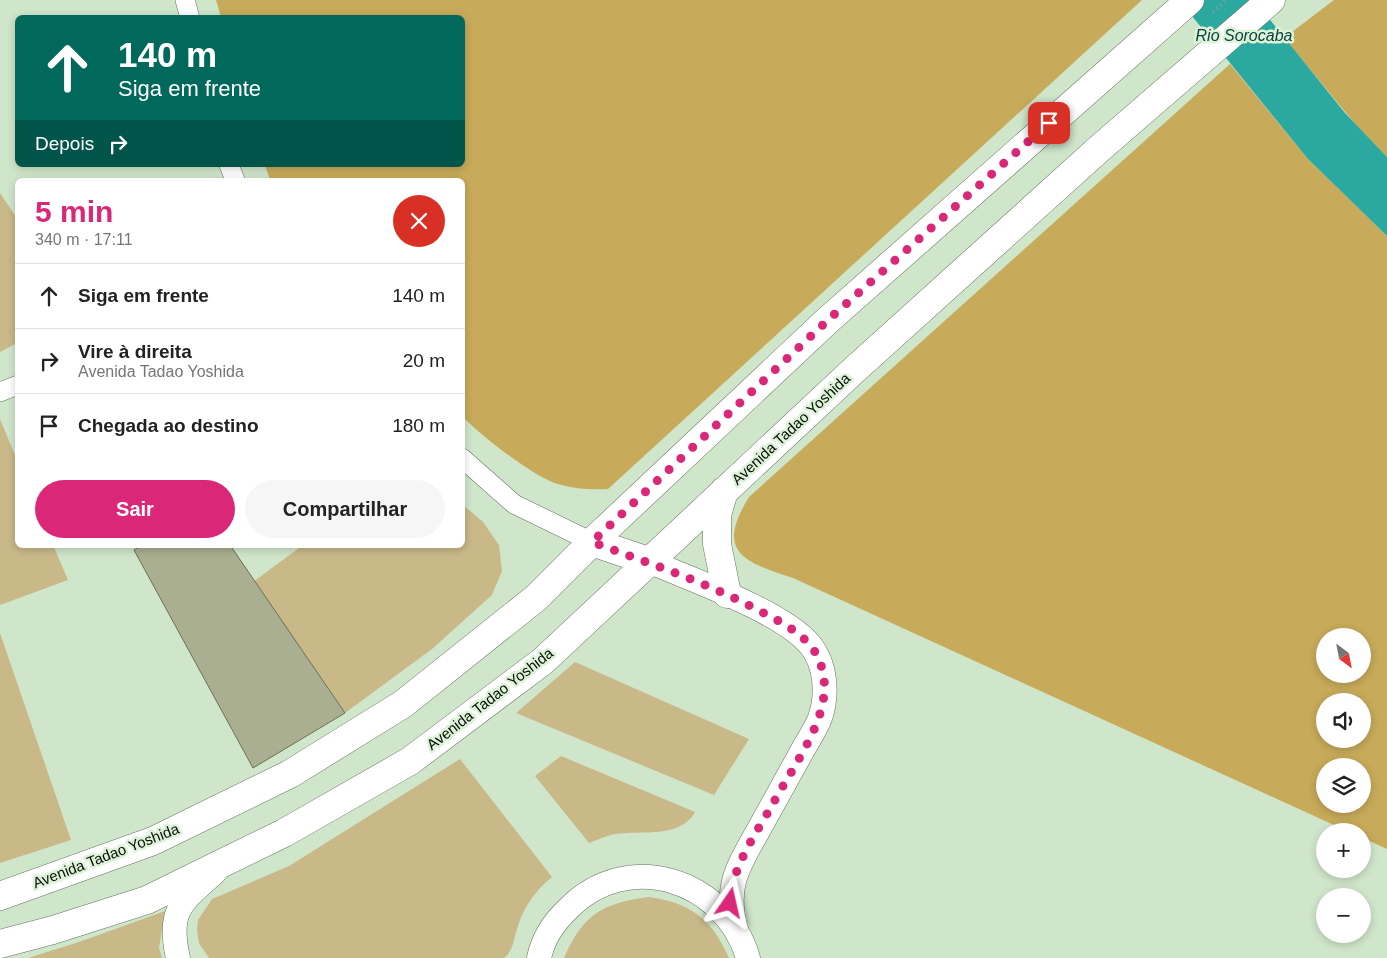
<!DOCTYPE html>
<html lang="pt">
<meta charset="utf-8">
<style>
:root{--surface:#fff;--page:#f6f6f6;--text:#222;--muted:#767676;--line:#e0e0e0;--accent:#db2777}
body{margin:0;font-family:Helvetica,sans-serif;background:var(--page);color:var(--text);height:100vh;display:flex;flex-direction:column;font-size:19px;white-space:nowrap}
*{box-sizing:border-box;margin:0}
p{font-size:16px;color:var(--muted)}
.icon{flex:none;width:28px;height:28px;fill:none;stroke:currentColor;stroke-width:2;stroke-linecap:round;stroke-linejoin:round}
.map{position:relative;flex:1;overflow:hidden}
.panel{position:absolute;left:15px;top:178px;width:450px;height:370px;display:flex;flex-direction:column;background:var(--surface);border-radius:8px;box-shadow:0 2px 8px #0003}
.panel>*{flex:none}
.banner{position:absolute;left:15px;top:15px;width:450px;height:152px;border-radius:8px;box-shadow:0 2px 8px #0003;background:#00695c;color:#fff;overflow:hidden}
.needle{width:32px;rotate:148deg}
.fabs{position:absolute;left:1316px;top:628px;display:grid;gap:10px}
.fabs a{display:grid;place-items:center;width:55px;height:55px;border-radius:50%;background:var(--surface);box-shadow:0 2px 8px #0003;font-size:25px}
.pin{position:absolute;display:grid;place-items:center;width:42px;height:42px;color:#fff;margin:-21px;border-radius:10px;box-shadow:0 2px 8px #0006}
.me{position:absolute;width:55px;margin:-28px;rotate:11deg;stroke-linejoin:round;filter:drop-shadow(0 0 4px #0008)}
.turn{display:flex;align-items:center;gap:18px;height:105px;padding:0 20px;font-size:22px}
.turn .icon{width:65px;height:65px;stroke-width:2.5}
.turn b{display:block;font-size:35px;line-height:42px}
.then{display:flex;align-items:center;height:48px;padding:0 20px;background:#0003;gap:10px;font-size:19px}
.round{display:grid;place-items:center;flex:none;width:52px;height:52px;border-radius:26px;background:var(--page)}
.headline{display:flex;align-items:center;justify-content:space-between;height:85px;padding:0 20px}
h1{font-size:30px;font-weight:700;line-height:38px;color:var(--accent)}
.button{display:flex;gap:10px;margin-top:auto;padding:10px 20px}
.button a{flex:1;height:58px;border-radius:30px;background:var(--accent);color:#fff;font-size:20px;font-weight:700;line-height:58px;text-align:center}
.button a+a{background:var(--page);color:var(--text)}
ul{padding:0;list-style:none}
li{display:flex;align-items:center;gap:15px;height:65px;padding:0 20px;border-top:1px solid var(--line)}
li div{flex:1}
li b{display:block;font-size:19px}
li em{font-style:normal}
.map>svg:first-child{display:block}
</style>
<div class="map">
<svg width="1387" height="958" viewBox="0 0 1387 958">
<rect width="100%" height="100%" fill="#d0e6cb"/>
<path fill="#c9b888" d="M0,193l17,25v125l-17,9z
M0,419l17,41 1,85h35l15,35 -68,25z
M463,505l20,17 16,23 3,26 -10,24 -60,54 -87,64 -92,-131 50,-37h159z
M0,633l71,207 -71,23z
M575,662l174,77 -35,56 -198,-82z
M561,756l134,56c-15,27 -53,18 -79,22 -9,1 -18,6 -27,9l-54,-67z
M460,759l92,118c-16,13 -28,29 -34,49 -4,11 -4,24 -14,32h-295l-10,-15 -2,-12 1,-11 14,-21 77,-33z
M649,897c42,6 63,22 80,61h-165c19,-44 39,-55 85,-61z
M165,911l-6,37 3,10h-134l51,-16z"/>
<path fill="#c7ab5a" fill-rule="evenodd" d="M216,0h926l-534,489c-17,1 -33,0 -50,-5 -23,-6 -78,-49 -95,-67l-1,-237h-192l-5,-15h197v-147l-241,-1z
M1334,0h53v157l-31,-32 -72,-87z
M1230,64l78,95 79,77v613l-24,-11 -1,-7h-15l-554,-253c-50,-16 -78,-26 -44,-81zM1325,636h37v38h-37zM1325,701h37v38h-37zM1325,766h37v38h-37z"/>
<path fill="#2ba9a1" d="M1179,0h75l91,113 42,44v79l-79,-77z"/>
<path fill="#a9af90" stroke="#6b7053" d="M143,545h87l115,168 -92,55 -119,-218z"/>
<g fill="none" stroke-linecap="round" stroke-linejoin="round">
<g stroke="#61745d" stroke-width="20">
<path id="minor" d="M185,0l5,18
M229,165l6,15
M0,392l18,-7
M462,458l52,46 78,38"/>
</g>
<g stroke="#61745d" stroke-width="25">
<path id="tertiary" d="M651,562c41,18 133,50 160,84 15,19 17,49 9,72 -5,13 -14,25 -20,37 -14,25 -28,51 -42,76 -20,36 -33,54 -23,96
M178,958c-11,-49 4,-56 37,-86
M539,958c4,-19 15,-36 29,-49 59,-61 157,-30 180,49"/>
</g>
<g stroke="#61745d" stroke-width="29">
<path id="secondary" d="M724,491l-7,24v29l10,50
M592,542l59,20
M0,896l153,-55 137,-67 113,-70 133,-106 56,-56 236,-222 362,-320
M0,944l53,-14 94,-30 137,-67 126,-72 133,-100 310,-290 247,-223 171,-148"/>
</g>
<path stroke="#93a48f" stroke-width="3" stroke-dasharray="1 4" stroke-linecap="butt" d="M1213,12l13,-12"/>
<use href="#minor" stroke="#fff" stroke-width="19"/>
<use href="#tertiary" stroke="#fff" stroke-width="24"/>
<use href="#secondary" stroke="#fff" stroke-width="28"/>
</g>
<g fill="none" stroke-linecap="round" stroke-linejoin="round">
<path stroke="#db2777" stroke-width="9" stroke-dasharray="0 16.2" d="M730,903c1,-36 28,-72 45,-103 17,-31 46,-71 49,-106 2,-17 -3,-36 -14,-49 -15,-17 -35,-26 -54,-36 -53,-28 -108,-46 -164,-67l236,-222 221,-197"/>
</g>
<g text-anchor="middle" stroke-width="5" stroke-linejoin="round" paint-order="stroke">
<g font-size="15" fill="#070e06" stroke="#ddf3d8">
<text transform="translate(791 429) rotate(-43)" y="5">Avenida Tadao Yoshida</text>
<text transform="translate(490 699) rotate(-38)" y="5">Avenida Tadao Yoshida</text>
<text transform="translate(106 856) rotate(-21)" y="5">Avenida Tadao Yoshida</text>
</g>
<g font-size="16" font-style="italic" fill="#0b423f" stroke="#ddf3d8">
<text x="1244" y="41">Rio Sorocaba</text>
</g>
</g>
</svg>
<div class="fabs">
<a><svg class="needle" viewBox="-14 -14 28 28"><path d="M0-13l5 13h-10z" fill="#e53935"/><path d="M0 13l5-13h-10z" fill="#767676"/></svg></a>
<a><svg class="icon" aria-label="sound" viewBox="0 0 24 24"><path d="M4 9h4l5-4v14l-5-4H4zM17 9q2 3 0 6"/></svg></a>
<a><svg class="icon" aria-label="layers" viewBox="0 0 24 24"><path d="M12 4l9 5-9 5-9-5zM3 14l9 5 9-5"/></svg></a>
<a>+</a>
<a>−</a>
</div>
<div class="pin" style="left:1049px;top:123px;background:#d93025"><svg class="icon" aria-label="arrive" viewBox="0 0 24 24"><path d="M6 21V4h12l-3 4 3 4H6"/></svg></div>
<svg class="me" style="left:730px;top:903px" viewBox="-20 -20 40 40"><path d="M0-17L14 15 0 8-14 15z" fill="#db2777" stroke="#fff" stroke-width="4"/></svg>
<div class="banner">
<div class="turn"><svg class="icon" aria-label="ahead" viewBox="0 0 24 24"><path d="M12 20V5M6 11l6-6 6 6"/></svg><div><b>140 m</b>Siga em frente</div></div>
<div class="then">Depois<svg class="icon" aria-label="right" viewBox="0 0 24 24"><path d="M7 20v-9h11M14 6l5 5-5 5"/></svg></div>
</div>
<section class="panel">
<div class="headline"><div><h1>5 min</h1><p>340 m · 17:11</p></div><a class="round" style="background:#d93025;color:#fff"><svg class="icon" aria-label="close" viewBox="0 0 24 24"><path d="M6 6l12 12M18 6L6 18"/></svg></a></div>
<ul>
<li><svg class="icon" aria-label="ahead" viewBox="0 0 24 24"><path d="M12 20V5M6 11l6-6 6 6"/></svg><div><b>Siga em frente</b></div><em>140 m</em></li>
<li><svg class="icon" aria-label="right" viewBox="0 0 24 24"><path d="M7 20v-9h11M14 6l5 5-5 5"/></svg><div><b>Vire à direita</b><p>Avenida Tadao Yoshida</p></div><em>20 m</em></li>
<li><svg class="icon" aria-label="arrive" viewBox="0 0 24 24"><path d="M6 21V4h12l-3 4 3 4H6"/></svg><div><b>Chegada ao destino</b></div><em>180 m</em></li>
</ul>
<div class="button"><a>Sair</a><a>Compartilhar</a></div>
</section>
</div>
